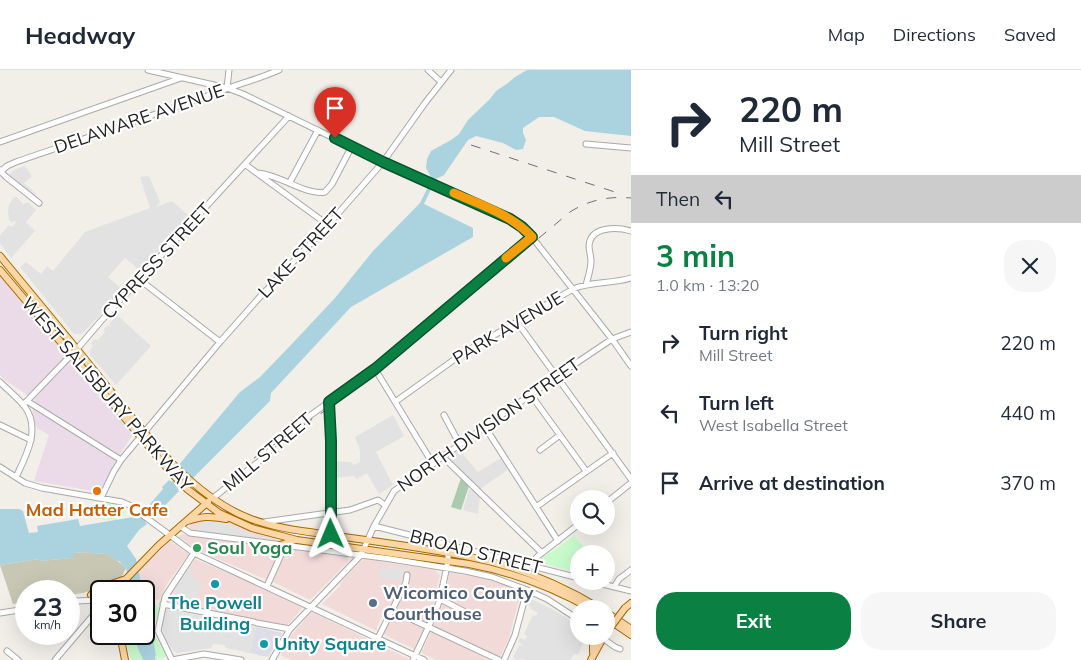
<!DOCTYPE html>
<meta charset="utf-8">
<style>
:root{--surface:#fff;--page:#f6f6f7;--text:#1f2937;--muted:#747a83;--line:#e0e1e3;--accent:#0b8043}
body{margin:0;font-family:Mulish,sans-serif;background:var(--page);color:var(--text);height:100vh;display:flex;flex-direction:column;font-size:19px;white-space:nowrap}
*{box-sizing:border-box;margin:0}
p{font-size:16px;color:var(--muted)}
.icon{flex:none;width:28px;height:28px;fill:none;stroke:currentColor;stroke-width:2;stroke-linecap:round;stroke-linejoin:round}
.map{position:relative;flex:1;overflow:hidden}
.panel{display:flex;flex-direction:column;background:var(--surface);width:450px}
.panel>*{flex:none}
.banner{background:#fff;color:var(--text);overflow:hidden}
.fabs{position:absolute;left:570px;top:420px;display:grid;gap:10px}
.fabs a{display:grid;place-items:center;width:45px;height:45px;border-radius:50%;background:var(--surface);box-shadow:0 5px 20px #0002;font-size:25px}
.speed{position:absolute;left:15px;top:510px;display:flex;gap:10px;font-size:25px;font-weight:700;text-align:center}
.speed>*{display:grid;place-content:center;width:65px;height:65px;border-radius:50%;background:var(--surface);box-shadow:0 5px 20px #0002;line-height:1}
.speed small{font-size:12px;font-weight:400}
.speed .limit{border:2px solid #111;border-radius:8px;background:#fff;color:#111}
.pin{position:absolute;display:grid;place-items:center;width:42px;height:42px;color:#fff;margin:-51px -21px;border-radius:50% 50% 50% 0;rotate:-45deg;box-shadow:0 0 5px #0007}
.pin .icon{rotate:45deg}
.me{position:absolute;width:55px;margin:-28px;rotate:359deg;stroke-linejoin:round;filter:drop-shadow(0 0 4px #0008)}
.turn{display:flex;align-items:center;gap:18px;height:105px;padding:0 25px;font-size:22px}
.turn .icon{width:65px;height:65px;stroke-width:2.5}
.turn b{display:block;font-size:35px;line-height:42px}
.then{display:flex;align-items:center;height:48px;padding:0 25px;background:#0003;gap:10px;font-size:19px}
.round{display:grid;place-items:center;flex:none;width:52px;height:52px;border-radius:20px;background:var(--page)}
.headline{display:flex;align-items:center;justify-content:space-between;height:85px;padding:0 25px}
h1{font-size:30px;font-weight:700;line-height:38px;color:var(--accent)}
.button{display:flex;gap:10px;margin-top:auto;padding:10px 25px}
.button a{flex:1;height:58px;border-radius:20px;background:var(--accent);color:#fff;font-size:20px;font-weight:700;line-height:58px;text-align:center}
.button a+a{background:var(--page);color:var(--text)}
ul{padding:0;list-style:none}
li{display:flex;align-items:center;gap:15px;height:70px;padding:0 25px}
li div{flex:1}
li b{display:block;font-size:19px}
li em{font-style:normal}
header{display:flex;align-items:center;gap:30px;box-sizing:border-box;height:70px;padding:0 25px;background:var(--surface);border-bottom:1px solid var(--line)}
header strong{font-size:24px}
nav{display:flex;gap:28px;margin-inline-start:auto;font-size:18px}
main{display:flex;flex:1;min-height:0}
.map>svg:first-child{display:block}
</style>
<header>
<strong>Headway</strong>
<nav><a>Map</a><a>Directions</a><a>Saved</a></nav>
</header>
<main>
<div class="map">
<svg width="631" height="590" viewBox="0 0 631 590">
<rect width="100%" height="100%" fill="#f2efe9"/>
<path fill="#f2dad9" d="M195,450h29l34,14 25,7 -4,2 -87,-13 -2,-2 -1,-3z
M183,464l95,14 2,3 -13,29 -70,-30 -18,-13 1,-2z
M170,471l19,13 -22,30 -8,16 -15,-4 -5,-25z
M289,479l59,8v5l-38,38 -37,-18 14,-32z
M195,489l68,29 40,19 -16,19 -118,-25v-7z
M365,489l70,11 5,5 -8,33 -7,14 -28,-14 12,-26 -6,-3 -18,36 -3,1 -5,11v4l-55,-27 19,-19 -1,-2 1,-1 20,-21z
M451,503l31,5 35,11 3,7 -11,42 -9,19 -66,-31 11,-28 4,-24z
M312,542l97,47 -1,1h-117l-9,-4 -1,-4 12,-19z
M393,544l31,15 -10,20 -31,-15z
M431,562l59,28h-54l-15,-7z"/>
<path fill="#ebdbe8" d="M0,206l133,158 -20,31 -13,27 -66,-11 15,-46 -12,-7 -5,-15 3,-13 -30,-20 -5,-5z"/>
<path fill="#c7c7b4" d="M91,482l5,2 10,-1 17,12 3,3 -5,10 -7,2h-12l-10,10 -9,3 -14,2v-4h-43v11l-13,2 -13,-39 39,-6 1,2 32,-3 1,-5z"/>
<path fill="#aacbaf" d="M461,408l8,8 -8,24 -10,-3z"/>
<path fill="#c8facc" d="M105,433l12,2 9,2c0,14 -13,12 -23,13l-1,-12z
M574,466l16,18h-11v19l-38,-10v-4z
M144,531l12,4 4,3c-9,25 -9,23 6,46v3l-10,2v-4l-7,-38z
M124,564h12l1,12 6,14h-12z"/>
<path fill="#e2e2e2" d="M25,96l7,10 -8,7 12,11 -1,3 -10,-6 -16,-16 5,-5z
M149,106l11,26 -5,5 17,-6 18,16 -49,54 -16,-13 -17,19 15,13 -38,41 -4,3h-7l-54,-67 6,-5 15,12 6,-8 6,5 32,-39 65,-24 -10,-31z
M14,127h3l6,7 5,-2 8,8 -10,12 9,9 -24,27 -11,-15v-8l9,-10 3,2 4,-5 -2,-1 -2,2 -3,-3 -1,-8 1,-7z
M117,245l34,31 -35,39 -26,-30v-2l-1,-1 4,-6 -2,-3 4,-4 3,1 7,-8 -1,-3 4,-4 2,2 1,-1 -2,-2z
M393,345l11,21 -28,16 17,33 -14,9 -12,-21 -10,6 -3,-3 -21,2v-17l18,1 3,3 6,-3v-11l-5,-14z
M459,380l19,22 23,-14 8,11 -29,20 -31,-30z
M469,419l4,2 2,-1 5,6 -2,18 -15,-4z
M209,450l20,5 29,12 9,1v3l-70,-11 3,-4 2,-1v-4z
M382,496h3l-1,3 4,1 1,-3 18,2v4l-3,4h-2v3l-22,-3 -3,-2z
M189,497l4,3 -3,4 5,2 -1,3 9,4 -10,23 -21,-5 -3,-2 2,-6z
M530,530h3l21,10 25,16v10h4l-1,2 3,1 -7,16 -4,-1 -3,6h-48v-1l-6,1 -4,-2 6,-13 3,1 1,-1 -5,-3 2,-4 5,2 2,-4 -3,-2 9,-19 3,1 2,-3 -9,-5 1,-2 -2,-2z
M166,539l90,18 -6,26 -24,-5 -2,-3 -11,-1 -2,4 -34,5 -4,-2 -6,-10 -4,-11v-7z"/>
<path fill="#dddde8" d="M256,557l26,6 -1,3 -13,21 -18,-4z"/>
<path fill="#aad3df" d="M527,0h104v66l-46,-5 -31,-14h-15l-16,11v5l3,7 -3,9 -7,1 -13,-7 -27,-7 -8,4 -24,35 -10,5 -2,-1 -6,-11 1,-9 4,-8 20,-11 8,-6 9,-14 22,-21 6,-8 12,-8 7,-6z
M428,117l3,2 -7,15 49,24v9l-122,70 -80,86 -1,8 -77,77 -5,-3 -11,12 2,4 -26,27 -4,-2 -4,6 2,2 -8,6 -12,16 9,13 7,32h-13l-4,-23 -7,-7h-2l-11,-8 -11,1 -4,-2 -18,1v5l-33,3 -1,-2 -39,6v-56h19l4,2 6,22 9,-1 -1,-6 41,-7 2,7 53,-9 5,1 25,-29 -1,-2 7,-7 3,2 10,-13 -4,-3 62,-74 20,-15 29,-30 46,-49 38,-47 47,-48z
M144,533l5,14 7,39 -1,1 1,3h-13l-6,-14 -1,-12h8z"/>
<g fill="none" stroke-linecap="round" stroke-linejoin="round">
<g stroke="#a9a9a9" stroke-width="7">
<path id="minor" d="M148,0l79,18 16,6 140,68 127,57 12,8 13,14 77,98 19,27
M428,0l13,12
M227,18l2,-18
M0,72l181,-64
M586,74l45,4
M246,95l82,60
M0,100l5,6 34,27
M0,102l7,-6 9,-4c67,-23 135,-46 202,-70 20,-8 41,-13 61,-22
M257,103c23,1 48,23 68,19l7,-8 20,-38
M290,112l28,-52
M140,210l80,62
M586,215c2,-8 5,-16 5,-24 0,-5 -2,-10 -2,-15 1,-20 28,-19 42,-15
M517,252l114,157
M375,299l58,95
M0,312c8,8 18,16 25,25 16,22 1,49 -9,70
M531,325l55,76
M27,331l94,59
M329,332l2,39v93
M395,332l67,-48 111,-65c17,-8 39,-5 58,-11
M23,335l54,-56 24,-28 188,-205
M444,345l16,30
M0,355l31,15
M485,357l73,114
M540,380l20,-15
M443,387l99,96
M0,397l25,16 17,5 80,14 7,3 65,48 230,107
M101,428l13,-27 7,-11 99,-118 38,-43 70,-74 55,-63 42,-59 26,-33
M213,428l54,-43 9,-15 99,-71 156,-132
M606,433l25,-20
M536,437l77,-54
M264,452l86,-12 28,-10 7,5
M180,456l10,7 201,26 74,12 27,6 35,13 20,9 32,21
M374,456l205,52
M529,496l9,-10 41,-32
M590,511l41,10
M267,516l18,-40
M614,517l5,-8 12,-9
M440,529l35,18
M69,532l8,-1 20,-1
M163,534l91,18
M392,540l107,50
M0,543l26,-4
M257,553l33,6
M601,567l14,10 5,2
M378,568l28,-56 1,-7
M7,581l11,9
M55,590l46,-54
M172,590l-14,-29 7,-34 29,-44
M172,590l32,-6 37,6
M272,590l18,-31 71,-74 13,-29 20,-35 163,-115 55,-37 19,-7
M413,590l22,-47 5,-14 8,-38v-8
M504,590l11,-25 12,-45"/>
</g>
<g stroke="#a06b00" stroke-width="8">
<path id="major" d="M0,186c32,39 65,78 96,117 42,51 91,122 155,146 30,11 62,13 93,18 44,6 88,12 131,21 44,9 88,28 126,51
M0,200l172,204 15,15 32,24 33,15 45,12 172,24c43,8 83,23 122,45
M187,451c18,-5 21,-5 39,-2
M280,475l16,-5
M434,477l29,2
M118,521l8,-12 33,-34 49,-43
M91,525l9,-10 5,-1h6l15,-5
M101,535l-4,-5 2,-8 7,-4 7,3
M625,538l6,-5
M606,542l25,17
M606,548l25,17
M120,564l5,26
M593,582v-16
M591,590l13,-24"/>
</g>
<use href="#minor" stroke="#fff" stroke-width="5"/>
<use href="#major" stroke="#fcd6a4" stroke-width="6"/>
<path stroke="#707070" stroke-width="1" stroke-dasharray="10 10" stroke-linecap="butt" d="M471,75l150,49
M254,388l75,-50 49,-35 192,-161c19,-12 38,-16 61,-14"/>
<g stroke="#a06b00" stroke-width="8" stroke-linecap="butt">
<path id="major-bridge" d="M607,562l18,-24"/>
</g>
<use href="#major-bridge" stroke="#fcd6a4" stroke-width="6"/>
</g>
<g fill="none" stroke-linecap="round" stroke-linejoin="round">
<g stroke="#07532c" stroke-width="12">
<path id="route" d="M331,464v-93l-2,-39 46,-33 157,-132 -10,-10 -12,-8 -127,-57 -48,-24"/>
</g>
<use href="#route" stroke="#0b8043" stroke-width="9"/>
<path stroke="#f59e0b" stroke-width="9" d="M454,123c27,12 58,22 78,44l-26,21"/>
</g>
<circle fill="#e8710a" stroke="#fff" stroke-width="2" cx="97" cy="421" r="5"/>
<circle fill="#2e9e5b" stroke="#fff" stroke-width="2" cx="197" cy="478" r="5"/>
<g fill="#0f9aa8" stroke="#fff" stroke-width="2">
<circle cx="215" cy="514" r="5"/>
<circle cx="264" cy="574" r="5"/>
</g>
<circle fill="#5c6f8a" stroke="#fff" stroke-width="2" cx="373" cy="533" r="5"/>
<g text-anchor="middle" stroke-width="4.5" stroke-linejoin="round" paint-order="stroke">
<g font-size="18" fill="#222" stroke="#fff">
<text transform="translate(139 49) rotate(-19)" y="6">DELAWARE AVENUE</text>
<text transform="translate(301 183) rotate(-47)" y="6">LAKE STREET</text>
<text transform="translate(157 191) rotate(-47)" y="6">CYPRESS STREET</text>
<text transform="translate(508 258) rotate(-31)" y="6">PARK AVENUE</text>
<text transform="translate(107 324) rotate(49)" y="6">WEST SALISBURY PARKWAY</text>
<text transform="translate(489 355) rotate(-35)" y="6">NORTH DIVISION STREET</text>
<text transform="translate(268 382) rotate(-40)" y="6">MILL STREET</text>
<text transform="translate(476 482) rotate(14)" y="6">BROAD STREET</text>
</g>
<g font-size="18" font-weight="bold" fill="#c56008" stroke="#fff">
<text x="97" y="446">Mad Hatter Cafe</text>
</g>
<g font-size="18" font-weight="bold" fill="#27864d" stroke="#fff" text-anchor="start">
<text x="207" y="484">Soul Yoga</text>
</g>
<g font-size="18" font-weight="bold" fill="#4e5e75" stroke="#fff" text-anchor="start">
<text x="383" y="529">Wicomico County<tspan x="383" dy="21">Courthouse</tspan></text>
</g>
<g font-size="18" font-weight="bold" fill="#0d838f" stroke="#fff">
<text x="215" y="539">The Powell<tspan x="215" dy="21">Building</tspan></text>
<text x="274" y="580" text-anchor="start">Unity Square</text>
</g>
</g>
</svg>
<div class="fabs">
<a><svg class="icon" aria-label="search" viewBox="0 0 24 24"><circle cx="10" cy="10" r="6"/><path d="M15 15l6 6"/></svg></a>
<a>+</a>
<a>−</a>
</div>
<div class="speed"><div>23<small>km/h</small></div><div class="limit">30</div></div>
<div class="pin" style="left:335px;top:68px;background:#d93025"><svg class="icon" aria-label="arrive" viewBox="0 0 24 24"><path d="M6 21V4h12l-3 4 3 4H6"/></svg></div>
<svg class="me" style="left:331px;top:464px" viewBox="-20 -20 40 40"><path d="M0-17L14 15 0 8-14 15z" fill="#0b8043" stroke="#fff" stroke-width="4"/></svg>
</div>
<section class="panel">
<div class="banner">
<div class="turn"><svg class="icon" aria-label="right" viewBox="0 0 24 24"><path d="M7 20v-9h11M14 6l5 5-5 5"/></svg><div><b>220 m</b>Mill Street</div></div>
<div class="then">Then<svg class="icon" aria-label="left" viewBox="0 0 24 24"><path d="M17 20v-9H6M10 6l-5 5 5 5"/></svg></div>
</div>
<div class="headline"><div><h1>3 min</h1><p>1.0 km · 13:20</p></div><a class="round"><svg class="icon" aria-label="close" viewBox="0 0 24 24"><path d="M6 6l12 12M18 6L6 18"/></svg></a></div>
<ul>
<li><svg class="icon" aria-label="right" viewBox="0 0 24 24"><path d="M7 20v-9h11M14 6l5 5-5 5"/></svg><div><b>Turn right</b><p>Mill Street</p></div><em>220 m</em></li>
<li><svg class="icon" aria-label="left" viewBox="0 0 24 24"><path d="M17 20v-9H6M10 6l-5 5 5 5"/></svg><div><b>Turn left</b><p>West Isabella Street</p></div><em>440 m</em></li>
<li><svg class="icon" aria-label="arrive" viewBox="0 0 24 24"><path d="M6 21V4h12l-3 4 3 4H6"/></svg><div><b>Arrive at destination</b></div><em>370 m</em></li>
</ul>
<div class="button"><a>Exit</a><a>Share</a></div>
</section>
</main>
